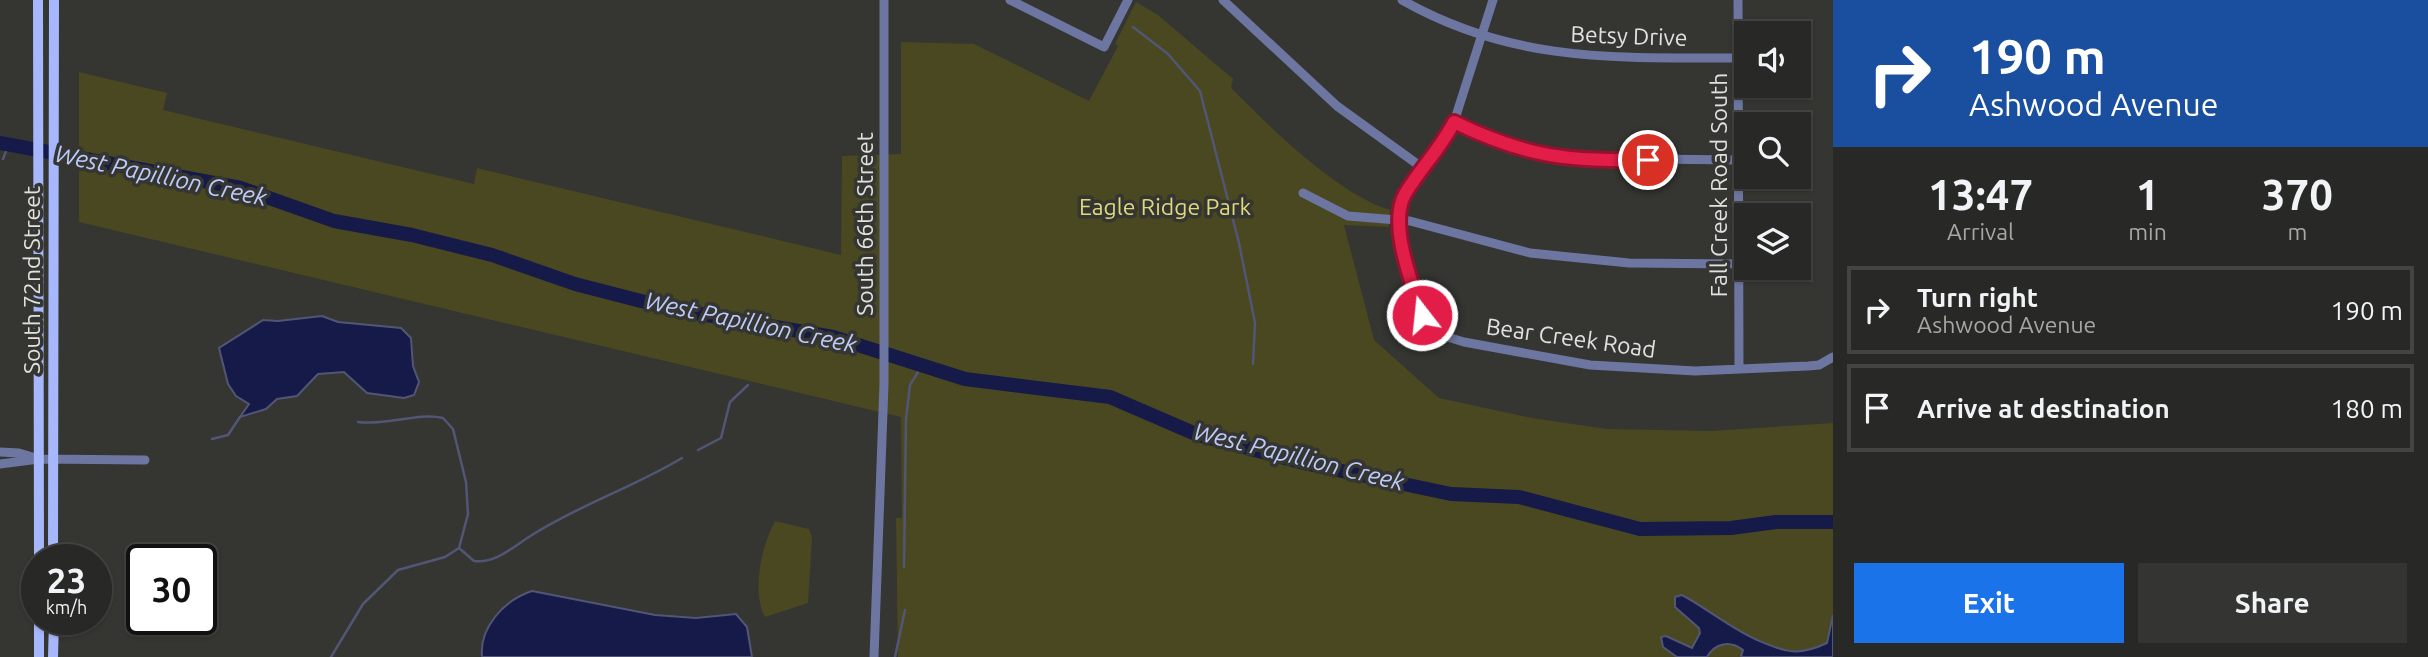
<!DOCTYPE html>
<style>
:root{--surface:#282826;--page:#343432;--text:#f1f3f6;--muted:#a5a6a7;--line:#444443;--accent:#1a73e8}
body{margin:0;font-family:Ubuntu,sans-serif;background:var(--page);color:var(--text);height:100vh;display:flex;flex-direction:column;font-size:26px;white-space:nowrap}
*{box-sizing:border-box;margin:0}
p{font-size:23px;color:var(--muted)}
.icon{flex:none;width:38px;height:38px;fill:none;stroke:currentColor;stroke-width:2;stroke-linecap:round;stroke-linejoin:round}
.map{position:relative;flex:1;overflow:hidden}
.panel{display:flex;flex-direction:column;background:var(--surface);width:595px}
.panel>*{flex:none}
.top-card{background:#1a4fa0;color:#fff;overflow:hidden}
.controls{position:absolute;left:1734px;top:21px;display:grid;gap:14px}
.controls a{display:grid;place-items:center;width:77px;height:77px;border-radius:0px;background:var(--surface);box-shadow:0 2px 5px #0004,0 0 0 2px var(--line);font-size:35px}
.speed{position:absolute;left:21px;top:544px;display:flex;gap:14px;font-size:35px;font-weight:700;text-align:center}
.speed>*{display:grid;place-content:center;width:91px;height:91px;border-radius:50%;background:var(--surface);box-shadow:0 2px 5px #0004,0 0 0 2px var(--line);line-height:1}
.speed small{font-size:18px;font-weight:400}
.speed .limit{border:4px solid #111;border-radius:10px;background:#fff;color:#111}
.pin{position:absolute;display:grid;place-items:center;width:60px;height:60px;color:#fff;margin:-30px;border:4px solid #fff;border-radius:50%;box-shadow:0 2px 7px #0007}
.me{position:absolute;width:77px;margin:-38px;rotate:344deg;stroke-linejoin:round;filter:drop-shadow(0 0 5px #0008)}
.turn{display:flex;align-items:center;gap:24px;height:147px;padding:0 21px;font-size:32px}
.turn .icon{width:91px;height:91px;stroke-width:2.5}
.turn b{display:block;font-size:49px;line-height:60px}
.eta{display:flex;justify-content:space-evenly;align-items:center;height:119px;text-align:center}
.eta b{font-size:42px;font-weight:700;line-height:49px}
.cta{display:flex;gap:14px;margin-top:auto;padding:14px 21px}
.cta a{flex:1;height:80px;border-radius:0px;background:var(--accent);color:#fff;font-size:28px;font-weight:700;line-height:80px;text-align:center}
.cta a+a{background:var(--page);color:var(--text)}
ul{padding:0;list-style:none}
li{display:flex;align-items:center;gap:21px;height:88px;margin:0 14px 10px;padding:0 7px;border:4px solid var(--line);border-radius:0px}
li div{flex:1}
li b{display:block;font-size:26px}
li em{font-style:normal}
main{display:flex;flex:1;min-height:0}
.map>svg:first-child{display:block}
</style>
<main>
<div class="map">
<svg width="1833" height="657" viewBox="0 0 1833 657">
<rect width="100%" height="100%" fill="#353532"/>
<path fill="#4a4821" d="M1136,2l22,13 75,64 -2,9c40,40 105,105 159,122l-1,17 -45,-2 30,115 65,58 93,20 75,11 104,2 122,-8v234h-935l-2,-139h6l-1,-101 -822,-195v-150l88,21 -4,17 311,74 3,-16 364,87 1,-99 59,-2v-112l73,2 115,57 29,-55 -3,-2z
M775,521l34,8 3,8 -4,66 -43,14c-14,-26 -3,-72 10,-96z"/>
<path fill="#151a48" stroke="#525675" stroke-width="2" d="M322,316l16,6 63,6 10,10 2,28 6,16 -5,13 -10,3 -37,-5 -23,-21 -26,2 -21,22 -20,3 -11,10 -26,8 9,-13 -13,-8 -8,-12 -9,-36 44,-28 15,1z
M532,591l123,24 41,3 40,-4 11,13 5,30h-270c-3,-29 22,-57 50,-66z
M1682,595c26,14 48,33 75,45 29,12 40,17 70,3l6,-28v42h-92l2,-7c-13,-10 -28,-7 -36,7h-30l-14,-10 -2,-10 5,-1 26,12 8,-15 -1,-5 -24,-21v-10z"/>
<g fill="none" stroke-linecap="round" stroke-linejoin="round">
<path stroke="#525675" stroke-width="2.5" d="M1133,27l35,27 32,37 39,152 16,80 -2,41
M3,159l5,-13
M760,332l5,-7
M212,439l16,-4 12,-18
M698,450l23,-12 9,-36 18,-17
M459,548l15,13c22,3 40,-15 58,-26 47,-30 102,-48 150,-77
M904,567l2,-148 4,-34 13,-21
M331,657l32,-53 35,-34 47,-13 14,-9 9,-34 -2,-32 -13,-53 -10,-11c-25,-6 -56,8 -85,4
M895,657l10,-47"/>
<path stroke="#151a48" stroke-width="14" d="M0,143l241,45 93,33 78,14 80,20 83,29 97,25 161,28 132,42 145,18 88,38 106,28 147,31 68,3 121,32 91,-1 45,-6h57"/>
<path stroke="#6c76a0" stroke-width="9" d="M1010,0l94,47 24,-47
M1223,0l114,106 87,63
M1402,0c111,63 214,58 336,58
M1493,0l-39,122 -11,21 -38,52 -5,13v26l14,55 8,26 9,12 10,8 23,7 126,23 105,6 113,-5 11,-1 14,-8
M1738,0l1,369
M1454,122l57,25 48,11 179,2
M1303,193l45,23 62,5 120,32 99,10 109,1
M0,452l19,1 20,6
M0,464l39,-5 106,1
M874,657l10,-273v-384"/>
<path stroke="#a6b7fb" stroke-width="10" d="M38,0l1,560
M53,560l1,-560
M39,620v37
M53,657l1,-37"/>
</g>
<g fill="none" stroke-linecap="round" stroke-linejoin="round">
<g stroke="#92132f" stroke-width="18">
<path id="route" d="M1422,315c-10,-32 -34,-91 -17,-121 15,-25 36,-46 49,-72 74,36 114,39 194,38"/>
</g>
<use href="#route" stroke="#e11d48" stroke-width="12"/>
</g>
<g text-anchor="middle" stroke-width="7" stroke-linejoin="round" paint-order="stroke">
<g font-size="23" fill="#e1e1df" stroke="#353532">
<text transform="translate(1629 36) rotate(2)" y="8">Betsy Drive</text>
<text transform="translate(1719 185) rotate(-90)" y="8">Fall Creek Road South</text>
<text transform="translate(865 224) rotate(-90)" y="8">South 66th Street</text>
<text transform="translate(32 280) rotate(-90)" y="8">South 72nd Street</text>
<text transform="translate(1571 338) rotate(8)" y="8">Bear Creek Road</text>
</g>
<g font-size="23" fill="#ded97c" stroke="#353532">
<text x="1165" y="215">Eagle Ridge Park</text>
</g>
<g font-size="24" font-style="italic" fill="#bdcafb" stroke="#353532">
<text transform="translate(161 176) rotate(12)" y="8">West Papillion Creek</text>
<text transform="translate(751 323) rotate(12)" y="8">West Papillion Creek</text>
<text transform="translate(1299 457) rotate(14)" y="8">West Papillion Creek</text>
</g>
</g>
</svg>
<div class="controls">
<a><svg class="icon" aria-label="sound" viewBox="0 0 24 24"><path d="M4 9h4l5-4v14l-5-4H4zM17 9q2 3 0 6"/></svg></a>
<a><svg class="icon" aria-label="search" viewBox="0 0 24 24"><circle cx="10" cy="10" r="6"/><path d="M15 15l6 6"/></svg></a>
<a><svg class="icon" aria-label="layers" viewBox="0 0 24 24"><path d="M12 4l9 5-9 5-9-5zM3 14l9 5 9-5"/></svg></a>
</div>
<div class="speed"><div>23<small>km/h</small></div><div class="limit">30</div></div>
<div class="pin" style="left:1648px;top:160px;background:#d93025"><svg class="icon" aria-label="arrive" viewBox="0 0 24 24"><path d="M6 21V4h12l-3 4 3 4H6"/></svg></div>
<svg class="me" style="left:1422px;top:315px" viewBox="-20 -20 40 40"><circle r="17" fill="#e11d48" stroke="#fff" stroke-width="3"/><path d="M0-11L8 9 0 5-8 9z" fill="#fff"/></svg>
</div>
<section class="panel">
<div class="top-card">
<div class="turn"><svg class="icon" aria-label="right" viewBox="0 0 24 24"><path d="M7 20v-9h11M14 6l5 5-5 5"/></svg><div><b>190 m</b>Ashwood Avenue</div></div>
</div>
<div class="eta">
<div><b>13:47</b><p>Arrival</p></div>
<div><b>1</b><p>min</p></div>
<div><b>370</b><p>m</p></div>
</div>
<ul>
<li><svg class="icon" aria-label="right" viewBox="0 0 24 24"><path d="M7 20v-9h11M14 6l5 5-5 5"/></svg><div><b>Turn right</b><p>Ashwood Avenue</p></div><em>190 m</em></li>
<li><svg class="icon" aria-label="arrive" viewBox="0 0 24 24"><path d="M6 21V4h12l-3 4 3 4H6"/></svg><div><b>Arrive at destination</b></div><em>180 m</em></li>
</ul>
<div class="cta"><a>Exit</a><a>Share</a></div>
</section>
</main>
